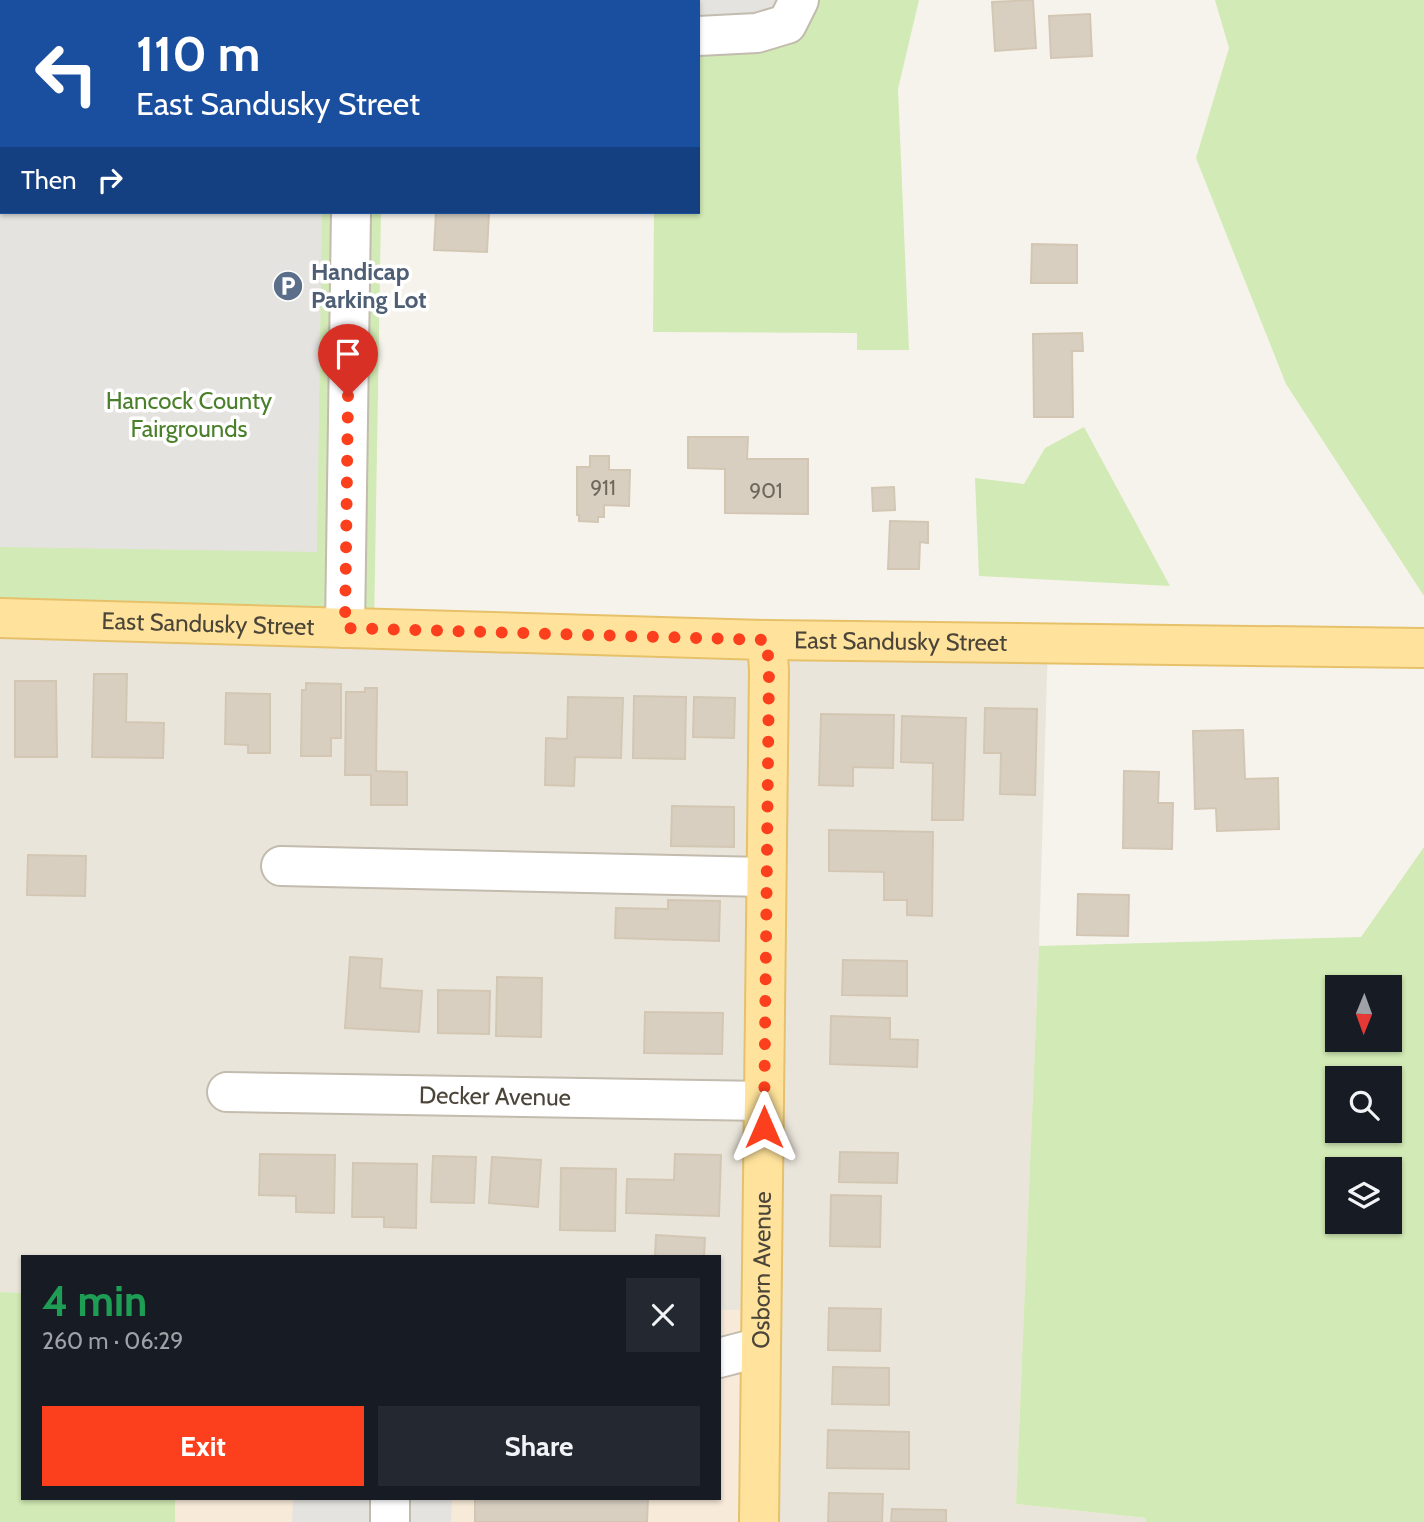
<!DOCTYPE html>
<meta charset="utf-8">
<style>
:root{--surface:#171b24;--page:#242831;--text:#f1f3f6;--muted:#9ea1a6;--accent:#fc3f1d}
body{margin:0;font-family:Cabin,sans-serif;background:var(--page);color:var(--text);height:100vh;display:flex;flex-direction:column;font-size:26px;white-space:nowrap}
*{box-sizing:border-box;margin:0}
p{font-size:23px;color:var(--muted)}
.icon{flex:none;width:38px;height:38px;fill:none;stroke:currentColor;stroke-width:2;stroke-linecap:round;stroke-linejoin:round}
.map{position:relative;flex:1;overflow:hidden}
.sheet{position:absolute;left:21px;top:1255px;width:700px;height:245px;display:flex;flex-direction:column;background:var(--surface);border-radius:0px;box-shadow:0 2px 5px #0004}
.sheet>*{flex:none}
.banner{position:absolute;left:0px;top:0px;width:700px;height:214px;box-shadow:0 2px 5px #0004;background:#1a4fa0;color:#fff;overflow:hidden}
.needle{width:46px;rotate:181deg}
.buttons{position:absolute;left:1325px;top:975px;display:grid;gap:14px}
.buttons a{display:grid;place-items:center;width:77px;height:77px;border-radius:0px;background:var(--surface);box-shadow:0 2px 5px #0004;font-size:35px}
.pin{position:absolute;display:grid;place-items:center;width:60px;height:60px;color:#fff;margin:-72px -30px;border-radius:50% 50% 50% 0;rotate:-45deg;box-shadow:0 0 7px #0007}
.pin .icon{rotate:45deg}
.me{position:absolute;width:77px;margin:-38px;rotate:0deg;stroke-linejoin:round;filter:drop-shadow(0 0 5px #0008)}
.turn{display:flex;align-items:center;gap:24px;height:147px;padding:0 21px;font-size:32px}
.turn .icon{width:91px;height:91px;stroke-width:2.5}
.turn b{display:block;font-size:49px;line-height:60px}
.then{display:flex;align-items:center;height:66px;padding:0 21px;background:#0003;gap:14px;font-size:26px}
.round{display:grid;place-items:center;flex:none;width:74px;height:74px;border-radius:0px;background:var(--page)}
.summary{display:flex;align-items:center;justify-content:space-between;height:119px;padding:0 21px}
h1{font-size:42px;font-weight:800;line-height:52px;color:#1e9e55}
.cta{display:flex;gap:14px;margin-top:auto;padding:14px 21px}
.cta a{flex:1;height:80px;border-radius:0px;background:var(--accent);color:#fff;font-size:28px;font-weight:800;line-height:80px;text-align:center}
.cta a+a{background:var(--page);color:var(--text)}
.map>svg:first-child{display:block}
</style>
<div class="map">
<svg width="1424" height="1522" viewBox="0 0 1424 1522">
<rect width="100%" height="100%" fill="#f6f3ec"/>
<path fill="#eae5da" d="M0,618l1048,25 -9,303 -23,558 130,14v4h-387l2,-211 -42,-1v-54h-696v37l-23,-1z"/>
<path fill="#f7ead8" d="M719,1310l43,1 -3,211h-584v-24h544z"/>
<path fill="#d2eab5" fill-rule="evenodd" d="M0,0h919l-21,89 11,261h-52v-17l-204,-1 1,-120h44v-210h-696v210h379l-7,417 -374,-10z
M1215,0h209v596l-138,-212 -90,-226 33,-110z
M1084,427l86,159 -191,-10 -4,-98 49,6 21,-36z
M1424,847v675h-278v-4l-130,-14 23,-558 322,-9zM1390,987v53h-53v-53zM1337,1078h53v52h-53zM1390,1169v53h-53v-53z
M0,1292l23,1v205h152v24h-175z"/>
<path fill="#e5e3e0" d="M487,0h312l-101,36v-34h-212z
M0,57l2,155h320l-5,340 -317,-5z
M293,1498h159l-1,24h-159z"/>
<path fill="#d8cfc1" stroke="#d3c7b4" stroke-width="2" d="M106,0h192v2h-192z
M1033,0l3,48 -41,3 -3,-49z
M1090,14l2,42 -41,2 -2,-42z
M436,212h53l-2,40 -53,-2z
M1032,244l45,1v38h-46z
M1082,333l1,18h-11l1,66h-39l-1,-83z
M688,437h60l-1,22h61v55l-83,-1v-44l-37,-1z
M590,456h19v14h21l-1,36 -25,-1v12h-6v5l-19,-1v-6h-2v-48h13z
M894,487l1,23 -22,1 -1,-23z
M890,521l38,1v21l-8,-1 -1,27h-31z
M94,674h33l-1,48 38,1 -1,35 -71,-1z
M15,681h41l1,76h-42z
M306,683l35,1v54h-10v18h-30l1,-66h4z
M365,688h12l-1,83 31,1v33h-36v-30h-26l1,-83h19z
M226,693l44,1v59h-22v-8l-23,-1z
M634,696l52,1 -1,62 -52,-1z
M568,697l55,1 -2,60 -46,-1 -1,29 -29,-1 1,-47 21,1z
M694,697l41,1 -1,40 -41,-1z
M985,708l52,1 -2,86 -35,-1 1,-41h-17z
M821,714l73,1 -1,53 -40,-1v19l-34,-1z
M902,716l64,2 -3,102h-31l1,-57 -32,-1z
M1243,730l2,49 33,-1 1,51 -62,2 -1,-23 -21,1 -2,-78z
M1124,771l35,1 -1,31h15l-1,46 -49,-1z
M672,806l62,1v40l-63,-1z
M829,830l104,2 -1,84 -25,-1v-15h-23v-28l-55,-1z
M28,855l58,1 -1,40 -58,-1z
M1078,894l51,1 -1,41 -51,-1z
M668,900l52,1 -1,40 -104,-3 1,-30 52,1z
M350,957l32,2 -2,29 42,3 -3,41 -74,-4z
M843,960l64,1v35l-65,-1z
M497,977l45,1 -1,59 -45,-1z
M438,990l52,1 -1,43 -51,-1z
M645,1012l78,1 -1,41 -78,-1z
M831,1016l59,2v21l28,1 -1,27 -87,-3z
M840,1152l58,1 -1,30 -58,-1z
M260,1154l75,1 -1,58 -38,-1v-16l-37,-1z
M675,1154l46,1 -2,61 -93,-3 1,-34 47,1z
M433,1156l43,1 -2,46 -43,-1z
M492,1157l49,3 -3,47 -49,-4z
M353,1163l64,1 -1,64 -32,-1v-10h-32z
M561,1168l55,1 -1,62 -55,-1z
M831,1195l50,1 -1,51 -50,-1z
M656,1235l49,3 -1,18h-49z
M829,1308l52,1 -1,42 -52,-1z
M833,1367l56,1v37l-57,-1z
M828,1430l81,2v37l-82,-1z
M829,1493l54,1 -1,28h-54z
M475,1498h173l-1,24h-172z
M892,1509l54,1v12h-55z"/>
<g fill="none" stroke-linecap="round" stroke-linejoin="round">
<g stroke="#c2bbae" stroke-width="42">
<g id="minor">
<path d="M354,2v-2"/>
<path d="M486,2l1,-2"/>
<path d="M698,36l59,-3 30,-9 12,-24"/>
<path d="M0,57h2"/>
<path d="M345,628l6,-416"/>
<path d="M281,866l485,11"/>
<path id="s1" d="M227,1092l537,9"/>
<path d="M719,1358l42,-11"/>
<path d="M390,1498v24"/>
</g>
</g>
<g stroke="#e6c16a" stroke-width="42">
<g id="major">
<path id="s2" d="M0,618l767,22 657,8"/>
<path id="s3" d="M759,1522l10,-851 -2,-31"/>
</g>
</g>
<use href="#minor" stroke="#fff" stroke-width="38"/>
<use href="#major" stroke="#ffe39c" stroke-width="38"/>
</g>
<g fill="none" stroke-linecap="round" stroke-linejoin="round">
<path stroke="#fc3f1d" stroke-width="12" stroke-dasharray="0 21.6" d="M348,396l-3,232 422,12 2,31 -5,456"/>
</g>
<defs>
<g id="parking-disc" transform="scale(1.575)"><circle r="9.5" fill="#5c6f8a" stroke="#fff"/><path d="M-3.5-5.5H1a3.5 3.5 0 0 1 0 7H-1V5.5H-3.5ZM-1-3.4V-.6H.8a1.4 1.4 0 0 0 0-2.8Z" fill="#fff"/></g>
</defs>
<g fill-rule="evenodd">
<use href="#parking-disc" x="288" y="286"/>
</g>
<g text-anchor="middle" stroke-width="7" stroke-linejoin="round" paint-order="stroke">
<g font-size="21" fill="#6e675b">
<text x="603" y="495">911</text>
<text x="766" y="498">901</text>
</g>
<g font-size="24" font-weight="bold" fill="#4e5e75" stroke="#fff" text-anchor="start">
<text x="311" y="280">Handicap<tspan x="311" dy="28">Parking Lot</tspan></text>
</g>
<g font-size="24" fill="#4a7f2a" stroke="#fff">
<text x="189" y="409">Hancock County<tspan x="189" dy="28">Fairgrounds</tspan></text>
</g>
<g font-size="24" fill="#4b4439" stroke="#fff">
<text dy="8" stroke="none"><textPath href="#s2" startOffset="208">East Sandusky Street</textPath></text>
<text dy="8" stroke="none"><textPath href="#s2" startOffset="901">East Sandusky Street</textPath></text>
<text dy="8" stroke="none"><textPath href="#s1" startOffset="268">Decker Avenue</textPath></text>
<text dy="8" stroke="none"><textPath href="#s3" startOffset="252">Osborn Avenue</textPath></text>
</g>
</g>
</svg>
<div class="buttons">
<a><svg class="needle" viewBox="-14 -14 28 28"><path d="M0-13l5 13h-10z" fill="#e53935"/><path d="M0 13l5-13h-10z" fill="#9ea1a6"/></svg></a>
<a><svg class="icon" aria-label="search" viewBox="0 0 24 24"><circle cx="10" cy="10" r="6"/><path d="M15 15l6 6"/></svg></a>
<a><svg class="icon" aria-label="layers" viewBox="0 0 24 24"><path d="M12 4l9 5-9 5-9-5zM3 14l9 5 9-5"/></svg></a>
</div>
<div class="pin" style="left:348px;top:396px;background:#d93025"><svg class="icon" aria-label="arrive" viewBox="0 0 24 24"><path d="M6 21V4h12l-3 4 3 4H6"/></svg></div>
<svg class="me" style="left:764px;top:1127px" viewBox="-20 -20 40 40"><path d="M0-17L14 15 0 8-14 15z" fill="#fc3f1d" stroke="#fff" stroke-width="4"/></svg>
<div class="banner">
<div class="turn"><svg class="icon" aria-label="left" viewBox="0 0 24 24"><path d="M17 20v-9H6M10 6l-5 5 5 5"/></svg><div><b>110 m</b>East Sandusky Street</div></div>
<div class="then">Then<svg class="icon" aria-label="right" viewBox="0 0 24 24"><path d="M7 20v-9h11M14 6l5 5-5 5"/></svg></div>
</div>
<section class="sheet">
<div class="summary"><div><h1>4 min</h1><p>260 m · 06:29</p></div><a class="round"><svg class="icon" aria-label="close" viewBox="0 0 24 24"><path d="M6 6l12 12M18 6L6 18"/></svg></a></div>
<div class="cta"><a>Exit</a><a>Share</a></div>
</section>
</div>
